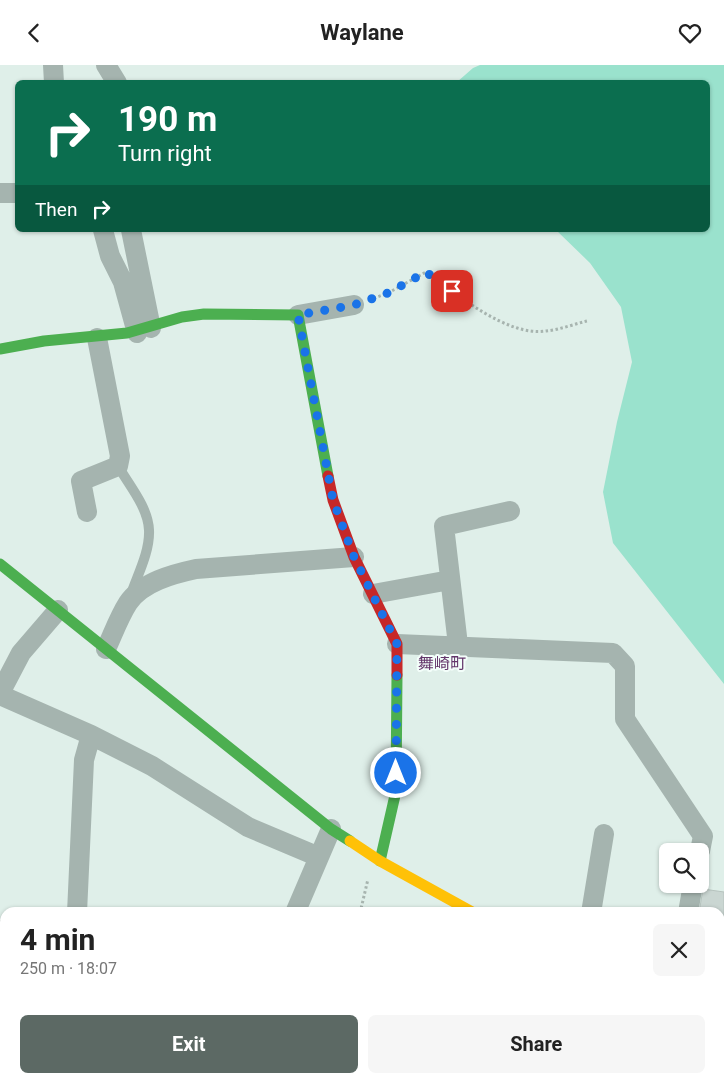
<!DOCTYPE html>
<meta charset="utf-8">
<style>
:root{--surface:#fff;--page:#f6f6f6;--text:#222;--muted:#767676;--accent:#5c6964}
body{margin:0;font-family:Roboto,"Noto Sans JP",sans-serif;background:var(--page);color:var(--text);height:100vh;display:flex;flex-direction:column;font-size:19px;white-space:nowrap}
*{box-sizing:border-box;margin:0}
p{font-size:16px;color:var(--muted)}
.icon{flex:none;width:28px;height:28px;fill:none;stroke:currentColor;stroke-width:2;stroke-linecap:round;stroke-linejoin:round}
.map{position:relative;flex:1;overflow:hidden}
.side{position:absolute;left:0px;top:842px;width:725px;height:176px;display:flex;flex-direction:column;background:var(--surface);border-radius:15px 15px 0 0;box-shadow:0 1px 4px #0004}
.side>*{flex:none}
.banner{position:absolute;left:15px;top:15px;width:695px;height:152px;border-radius:8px;box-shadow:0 1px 4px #0004;background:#0b6e4f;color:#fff;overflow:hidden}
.fabs{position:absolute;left:659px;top:778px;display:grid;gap:10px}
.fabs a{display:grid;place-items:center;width:50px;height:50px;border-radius:8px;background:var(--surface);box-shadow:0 1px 4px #0004;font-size:25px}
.pin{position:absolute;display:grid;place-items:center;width:42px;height:42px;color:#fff;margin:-21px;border-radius:10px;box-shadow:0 2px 8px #0006}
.me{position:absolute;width:55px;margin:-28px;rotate:0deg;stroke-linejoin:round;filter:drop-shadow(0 0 4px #0008)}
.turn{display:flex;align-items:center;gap:18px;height:105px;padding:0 20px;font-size:22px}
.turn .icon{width:65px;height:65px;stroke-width:2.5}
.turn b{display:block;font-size:35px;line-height:42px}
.then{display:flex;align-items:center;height:48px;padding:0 20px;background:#0003;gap:10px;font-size:19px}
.round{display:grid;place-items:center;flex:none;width:52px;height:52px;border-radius:8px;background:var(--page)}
.overview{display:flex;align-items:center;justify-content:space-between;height:85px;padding:0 20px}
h1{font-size:30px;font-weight:700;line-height:38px}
.action{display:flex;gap:10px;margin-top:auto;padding:10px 20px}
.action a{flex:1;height:58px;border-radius:8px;background:var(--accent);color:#fff;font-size:20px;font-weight:700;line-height:58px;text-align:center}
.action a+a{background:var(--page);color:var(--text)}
header{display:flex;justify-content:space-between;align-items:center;height:65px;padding:0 20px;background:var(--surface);font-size:22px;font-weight:700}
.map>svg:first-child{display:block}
</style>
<header><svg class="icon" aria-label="back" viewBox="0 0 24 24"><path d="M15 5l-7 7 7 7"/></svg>Waylane<svg class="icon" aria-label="heart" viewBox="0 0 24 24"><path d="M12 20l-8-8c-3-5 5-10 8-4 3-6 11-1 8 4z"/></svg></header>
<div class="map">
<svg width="724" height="1018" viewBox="0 0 724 1018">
<rect width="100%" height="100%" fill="#dfefe9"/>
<path fill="#beefdf" d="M152,1014h98l2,4h-100z"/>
<path fill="#9ae2cd" d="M480,0h244v619l-111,-141 -10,-51 14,-70 15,-60 -11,-55 -31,-44 -34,-33h152v-147l-251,-1 16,-14z"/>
<path fill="#cad6d2" stroke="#b6c3be" d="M703,824l21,3v35l-4,-1v-13h-21z"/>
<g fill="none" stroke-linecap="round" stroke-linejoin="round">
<path stroke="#a7b4af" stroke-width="3" stroke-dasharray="2.5 2.5" stroke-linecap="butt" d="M369,235l19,-7 38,-21c29,21 81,65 120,59 13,-1 28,-7 41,-10
M360,848l8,-34"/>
<path stroke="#a5b4af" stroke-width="10" d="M118,401c11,19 30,41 31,64 1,21 -11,44 -18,64"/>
<path stroke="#a5b4af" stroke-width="20" d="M53,0l1,18
M106,0l11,18
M0,128h18
M103,165l7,26 13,26 14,51
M131,165l20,98
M298,250l56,-10
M87,447l-6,-31 37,-15 2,-10 -23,-118
M373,529l77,-14
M397,579l216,9 12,13v53l78,117 -3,15
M458,580l-14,-119 66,-15
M106,584c7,-15 13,-32 22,-46 14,-21 45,-29 68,-34l158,-12
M0,628l21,-40 37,-43
M0,630l91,40 61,31 96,61 71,30
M77,848l7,-153 7,-25
M295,848l36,-84
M591,848l13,-79
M688,848l5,-29
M0,865h5
M371,1014l1,4
M469,1014v4
M88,1018l1,-4
M263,1018v-4
M595,1018l1,-4"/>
<path stroke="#4caf50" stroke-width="11" d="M0,284l44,-8 83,-8 55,-16 22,-3 94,1 30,161
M0,499l331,265 19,12
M380,796l16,-70 1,-116"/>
<path stroke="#ffc107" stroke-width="11" d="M350,776l30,20 94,52"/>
<path stroke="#c62828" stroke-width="11" d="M328,411l5,24 21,57 43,87v31
M720,943l4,1"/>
</g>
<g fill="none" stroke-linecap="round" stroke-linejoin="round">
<path stroke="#1a73e8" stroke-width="9" stroke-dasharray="0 16.2" d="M396,708l1,-129 -43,-87 -21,-57 -35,-185 56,-10 34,-12 38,-21 26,19"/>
</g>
<g text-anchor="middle" stroke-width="4" stroke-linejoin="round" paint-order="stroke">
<g font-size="16" fill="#63356a" stroke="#f3fefa">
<text x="442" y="604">舞崎町</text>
</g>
</g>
</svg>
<div class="fabs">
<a><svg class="icon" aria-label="search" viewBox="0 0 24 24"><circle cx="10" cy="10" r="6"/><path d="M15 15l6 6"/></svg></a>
</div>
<div class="pin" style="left:452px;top:226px;background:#d93025"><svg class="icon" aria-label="arrive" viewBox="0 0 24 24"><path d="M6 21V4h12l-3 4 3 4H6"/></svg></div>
<svg class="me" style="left:396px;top:708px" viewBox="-20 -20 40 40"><circle r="17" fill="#1a73e8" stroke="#fff" stroke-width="3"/><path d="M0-11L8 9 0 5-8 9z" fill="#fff"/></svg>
<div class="banner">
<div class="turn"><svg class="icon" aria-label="right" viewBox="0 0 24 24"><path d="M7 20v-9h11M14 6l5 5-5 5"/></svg><div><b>190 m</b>Turn right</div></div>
<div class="then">Then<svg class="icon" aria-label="right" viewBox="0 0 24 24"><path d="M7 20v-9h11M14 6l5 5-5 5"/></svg></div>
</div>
<section class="side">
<div class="overview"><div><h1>4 min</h1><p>250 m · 18:07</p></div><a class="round"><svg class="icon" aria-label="close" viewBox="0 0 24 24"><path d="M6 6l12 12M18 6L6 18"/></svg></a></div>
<div class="action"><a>Exit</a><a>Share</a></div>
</section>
</div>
